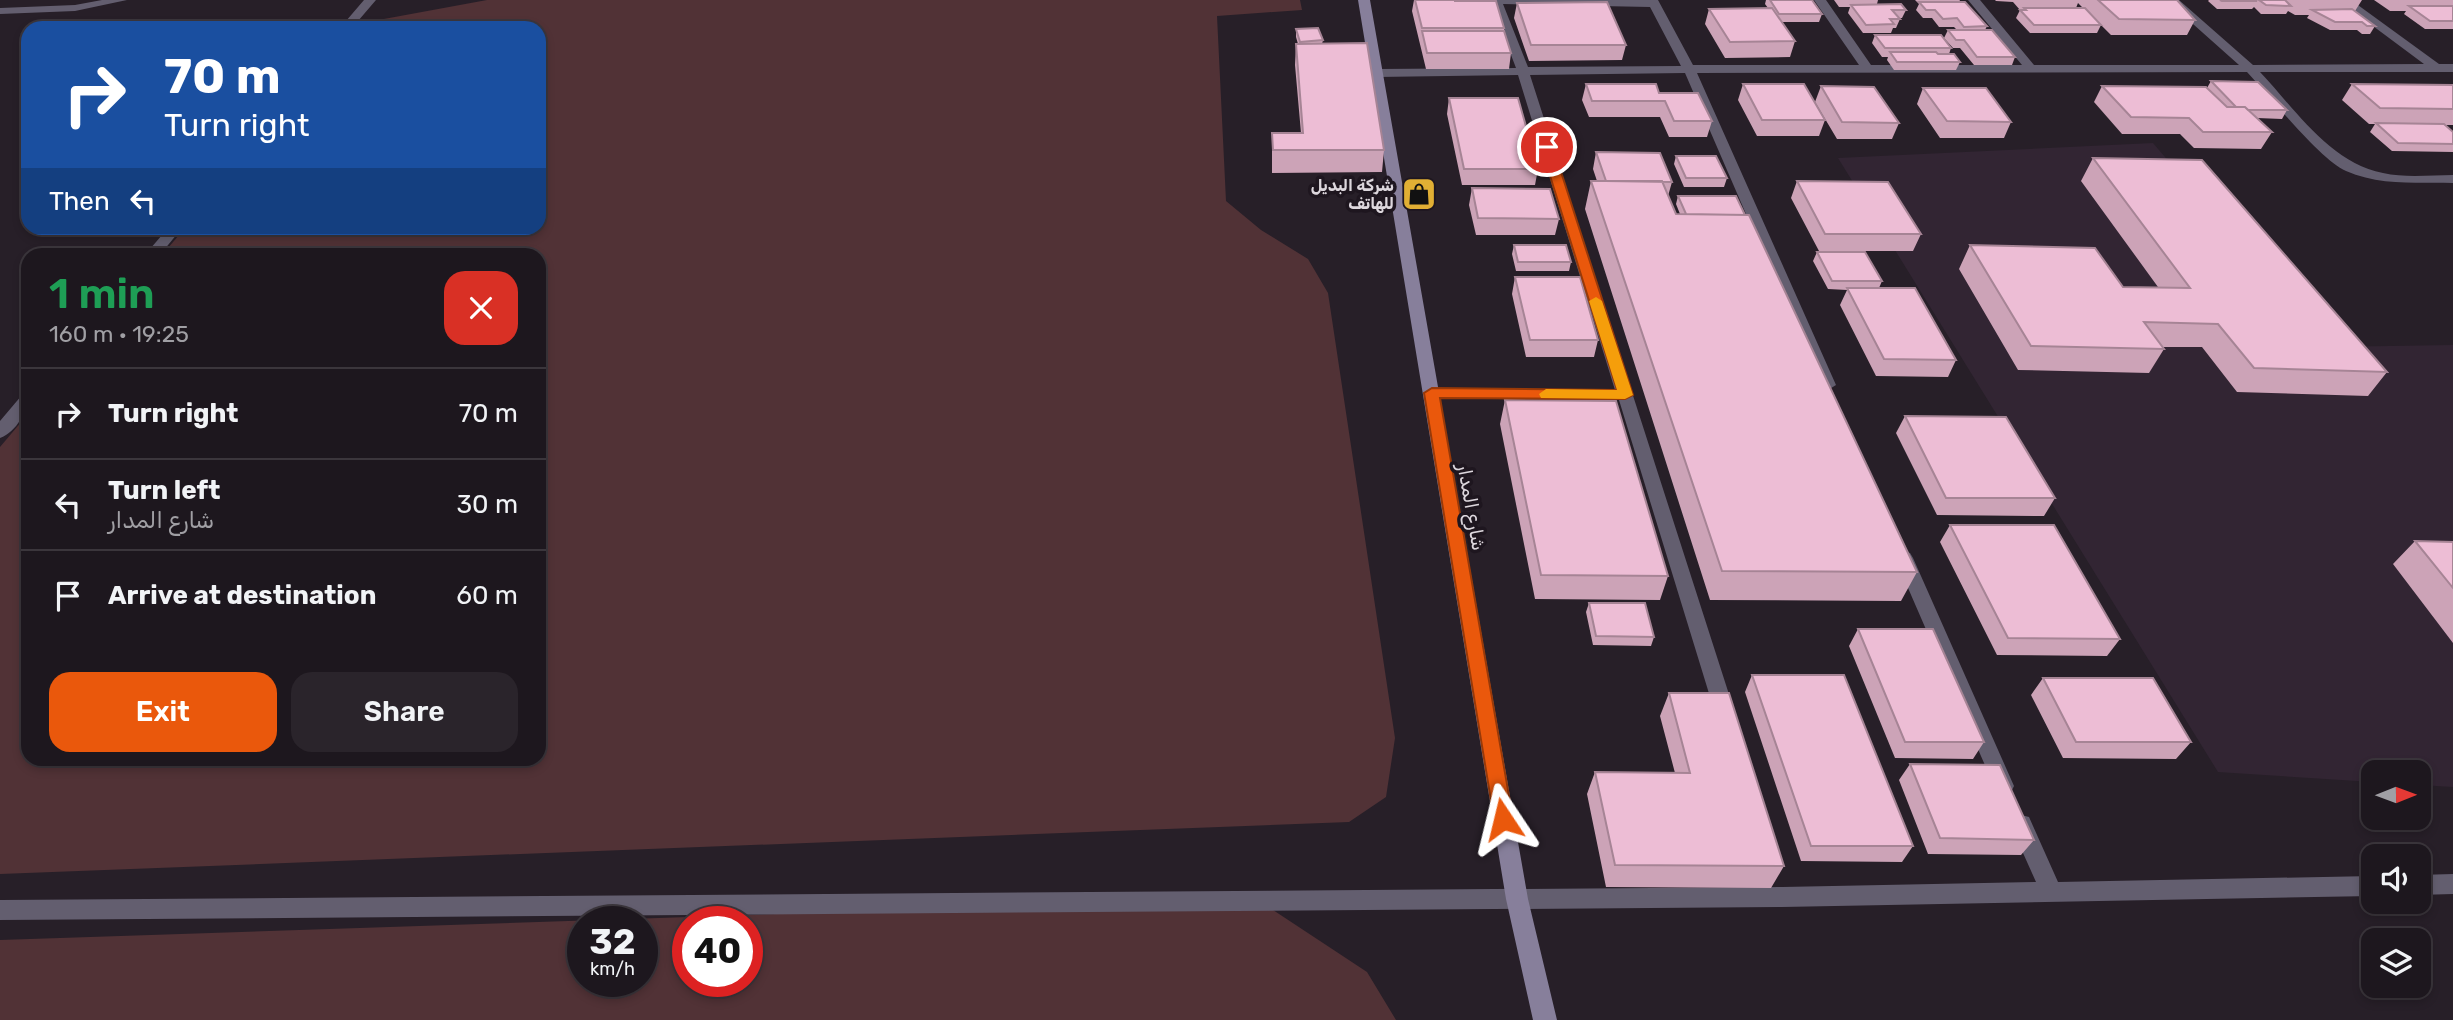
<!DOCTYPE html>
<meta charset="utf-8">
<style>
:root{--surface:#1d171e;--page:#2a242b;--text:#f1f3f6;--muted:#a09fa4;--line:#3b363c;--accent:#ea580c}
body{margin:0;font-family:Rubik,"Noto Sans Arabic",sans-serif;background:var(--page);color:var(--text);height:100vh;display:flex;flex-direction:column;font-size:26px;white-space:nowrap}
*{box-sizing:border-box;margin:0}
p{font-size:23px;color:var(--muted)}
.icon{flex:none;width:38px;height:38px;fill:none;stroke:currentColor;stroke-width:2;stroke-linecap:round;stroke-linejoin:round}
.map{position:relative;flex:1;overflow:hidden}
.side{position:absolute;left:21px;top:248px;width:525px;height:518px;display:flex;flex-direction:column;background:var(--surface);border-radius:21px;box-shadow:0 4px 10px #0003,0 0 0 2px var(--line)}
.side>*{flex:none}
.guide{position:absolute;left:21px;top:21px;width:525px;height:214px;border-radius:21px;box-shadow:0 4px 10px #0003,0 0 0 2px var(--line);background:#1a4fa0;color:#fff;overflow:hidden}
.needle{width:46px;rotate:89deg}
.fabs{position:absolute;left:2361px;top:760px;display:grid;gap:14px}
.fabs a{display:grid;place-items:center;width:70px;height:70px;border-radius:14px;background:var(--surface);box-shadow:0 4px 10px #0003,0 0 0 2px var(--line);font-size:35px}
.speed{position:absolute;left:567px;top:906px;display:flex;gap:14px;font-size:35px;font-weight:700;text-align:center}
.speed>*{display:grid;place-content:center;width:91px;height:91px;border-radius:50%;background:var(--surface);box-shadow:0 4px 10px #0003,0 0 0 2px var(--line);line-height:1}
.speed small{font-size:18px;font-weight:400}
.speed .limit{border:10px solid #d22;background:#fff;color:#111}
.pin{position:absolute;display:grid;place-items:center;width:60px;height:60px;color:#fff;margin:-30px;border:4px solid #fff;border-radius:50%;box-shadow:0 2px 7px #0007}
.me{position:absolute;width:77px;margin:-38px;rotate:350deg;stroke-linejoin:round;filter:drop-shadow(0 0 5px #0008)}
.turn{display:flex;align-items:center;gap:24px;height:147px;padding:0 28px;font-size:32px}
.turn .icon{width:91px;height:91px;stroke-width:2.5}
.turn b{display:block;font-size:49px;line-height:60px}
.then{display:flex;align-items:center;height:66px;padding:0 28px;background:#0003;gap:14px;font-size:26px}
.round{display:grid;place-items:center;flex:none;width:74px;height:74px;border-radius:21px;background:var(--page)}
.headline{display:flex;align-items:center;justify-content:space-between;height:119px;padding:0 28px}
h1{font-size:42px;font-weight:600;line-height:52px;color:#1e9e55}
.button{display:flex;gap:14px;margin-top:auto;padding:14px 28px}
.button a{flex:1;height:80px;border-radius:21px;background:var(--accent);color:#fff;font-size:28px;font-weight:600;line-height:80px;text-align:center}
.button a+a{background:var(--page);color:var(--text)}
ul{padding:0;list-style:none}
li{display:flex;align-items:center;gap:21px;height:91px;padding:0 28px;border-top:2px solid var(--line)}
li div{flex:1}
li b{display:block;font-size:26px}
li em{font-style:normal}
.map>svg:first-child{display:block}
</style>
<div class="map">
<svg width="2453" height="1020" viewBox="0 0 2453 1020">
<rect width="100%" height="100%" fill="#271f28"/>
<path fill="#322533" d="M2153,143l174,204 126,-2v442l-34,-2 -1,-13h-45v10l-155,-10 -380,-614z"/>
<path fill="#513236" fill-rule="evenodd" d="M487,0h813l2,10 -85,6 9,185 35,29 47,29 20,34 67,445 -9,59 -37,25 -1349,52v-427l28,-33v346h511v-504l-377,-1 23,-27h354v-200h-182l16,-7z
M1255,898l112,74 29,48h-1396v-80zM583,922h59v60h-59zM688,922h59v60h-59z"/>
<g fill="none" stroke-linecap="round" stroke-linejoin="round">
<path fill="#635e6f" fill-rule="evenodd" d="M102,0h25l-52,11 -75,3v-6l75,-3z
M364,0h12l-24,28h-12z
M168,228h14l-23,28h-15z
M28,394c0,16 -11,38 -28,44v-17l22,-26z"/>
<path fill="#635e6f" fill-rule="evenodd" d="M1490,0h168l35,65h166l-45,-65h12l45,65h151l-54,-65h12l54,65h205l-73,-65h13l74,65 171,-1 -86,-64h13l88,64h14v8h-193c35,37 70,91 123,101 22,5 48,2 70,2v8c-36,-1 -73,3 -107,-12 -26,-11 -77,-76 -99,-99l-550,1 139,312 -8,5 -8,-5 -135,-312 -155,2 205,638 -3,6 -7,2 -7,-2 -3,-6 -96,-313 -187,-2 -8,-5 8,-5 183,2 -97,-315 -141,2 -6,-4 6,-4 139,-1zM1503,4l147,3 31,59 -153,1z
M1904,551l6,2 3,5 101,228 -3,6 -7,3 -7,-3 -3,-6 -99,-228 3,-5z
M2021,815l8,2 29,65 315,-6v20l-591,11 -1782,13v-20l1782,-13 254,-5 -26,-58 3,-7z
M2453,874v20l-35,1v-20z"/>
<path fill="#877f9b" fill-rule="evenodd" d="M1358,0h12l158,899 29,121h-24l-27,-121z"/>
</g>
<path fill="#cca3b7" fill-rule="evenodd" d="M1414,0h45v1l45,27v3l7,22 -2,16h-83l-14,-58z
M1766,0h46l10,14 -3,8h-37l13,19 -5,16 -65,1 -20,-34 4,-15 59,-1 -3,-4z
M1834,0h44l-1,4 29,6 -4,8h-4l2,1 -4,9h-3l-2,5h-28l-15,-20 2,-6h-11z
M1915,0h45l-1,2 28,24 -2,4 30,27 -3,8h-38l-14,-17h-7l-9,-10 4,-8h9l-3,-3h-15l-7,-9h-9l-7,-8 3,-6z
M1995,0h182l18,20 -8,15h-76l-10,-10 -4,8h-67l-14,-15 4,-8 -7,-8 -17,-1zM2078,3l5,5h-7z
M2209,0h153l-7,11 20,15 -5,8h-8l-5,-4h-27l-23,-12 2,-3h-14l-7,-4 -2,3h-25l-7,-7 -2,2h-35l-9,-8z
M2374,0h79v29h-28l-21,-15 2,-3h-16z
M1517,3l109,42 -4,15 -93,1 -15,-43z
M1296,29l27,11 -1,4 62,106 -2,22 -110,1v-40h29l-6,-68 1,-21h2l-2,-7z
M1875,35l76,13 -2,6 11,8 -4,8h-62l-7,-10 1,-3h-6l-10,-14z
M2211,81l76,29 -5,9 -25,-1 15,14 -11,17 -67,-1 -14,-14h-58l-28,-32 8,-16 105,2z
M1586,84l73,9 53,28 -5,16h-38l-9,-20h-71l-7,-17z
M1743,84l82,36 -6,16h-62l-19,-36z
M2352,84l101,1v40h-8l8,7v20l-61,-1 -22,-19 5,-8h-6l-27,-24z
M1821,86l78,37 -7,16h-55l-22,-37z
M1923,88l88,34 -7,16h-64l-23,-34z
M1449,98l89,71 -3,16h-73l-15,-71z
M1596,152l76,30 -4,14 8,18h4l-4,-10 2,-8 239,376 -16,29 -191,-1 -125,-391 6,-28h6l-4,-12z
M1676,156l51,22 -3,9h-40l-10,-23z
M2093,158l294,214 -19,24 -131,-4 -35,-45h-40l2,2 -15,24 -131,-3 -59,-101 11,-24 153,42h35l-77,-106z
M1797,181l124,53 -8,17h-94l-28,-53z
M1472,188l87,31 -4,16h-79l-7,-30z
M1514,245l57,17 -2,9h-53l-4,-17z
M1817,252l65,29 -3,7 77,72 -8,17 -72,-1 -36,-71 7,-15 -19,-1 -15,-28z
M1515,277l83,63 -4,17h-68l-14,-63z
M1505,400l163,176 -8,24 -125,-1 -35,-175z
M1905,416l150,82 -11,18 -107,-1 -41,-82z
M1950,525l170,114 -13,17 -110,-1 -57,-113z
M2415,541l38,1v101l-60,-79z
M1589,603l65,34 -3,9 -58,-1 -7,-33z
M1858,629l126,113 -11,17 -78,-1 -46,-112z
M1752,675l161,171 -11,16 -101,-1 -56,-169z
M2043,678l148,64 -15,17 -113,-1 -32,-63z
M1669,693l115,173 -13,22 -165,-1 -19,-93 8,-22 80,1 -15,-57z
M1910,764l124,76 -13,15 -93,-1 -29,-74z"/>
<path fill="#edbdd5" stroke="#a68495" stroke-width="2" d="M1415,0h40v1h41l8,27h-82z
M1770,0h42l10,14h-43z
M2098,0h79l18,20 -76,-1z
M2220,0h35l2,1h-35z
M2259,0h26l6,6 -25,-1z
M1607,2l19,43h-95l-14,-42z
M1919,2h46l22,24 -23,1 -7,-9 -14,1 -8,-9h-9z
M1901,4l5,6h-14l8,9h-10l4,5 -28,1 -15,-20z
M2409,6h44v15h-23z
M1772,8l23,33 -65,1 -21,-33z
M2024,8h61l16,17h-67l-14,-15h6z
M2352,9l23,17h-8l-5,-4h-27l-23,-12z
M1318,28l5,12 -23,2 -4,-13z
M1948,30h44l23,27h-38l-13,-17h-8z
M1422,31h82l7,22h-84z
M1875,35h66l10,13h-66z
M1367,43l17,107h-111l-1,-17h31l-7,-89z
M1890,52h46l2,2h16l6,8h-63z
M2211,81l47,1 29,28h-39l-3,-3h-9z
M1586,84h70l3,9h39l14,28h-38l-9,-20h-73z
M1743,84h61l21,36h-63z
M2352,84l101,1v24l-73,-1z
M1821,86l53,1 25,36 -57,-1z
M2102,86l104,1 21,20h18l27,25h-69l-14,-14 -58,-1z
M1923,88h63l25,34 -64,-1z
M1449,98h69l20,71h-74z
M2376,123l68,1 9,8v12l-55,-1z
M1596,152l64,1 12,29 -66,-1z
M1676,156h40l11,22h-41z
M2093,158l109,2 185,212 -133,-4 -36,-44 -74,-2 20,27 -133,-3 -61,-101 125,3 28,39 67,1z
M1591,181h71l14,33 73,1 168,357 -195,-1z
M1797,181l91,1 33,52h-96z
M1472,188l78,1 9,30 -81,-1z
M1678,196h58l9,19 -59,-1z
M1514,245h52l5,17h-53z
M1817,252h48l17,29h-50z
M1515,277h65l18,63h-68z
M1847,288h68l41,72 -72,-1z
M1505,400l111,1 52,175 -127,-1z
M1905,416l101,1 49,81h-109z
M1950,525h104l66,114 -112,-1z
M2415,541l38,1v46z
M1589,603h56l9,34 -58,-1z
M1858,629h75l51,113h-79z
M1752,675h92l69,171h-102z
M2043,678h110l38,64h-115z
M1669,693h60l55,173 -169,-1 -20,-93 95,1z
M1910,764l90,1 34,75 -94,-2z"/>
<path fill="#ea580c" stroke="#983908" stroke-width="2" d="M1543,144l10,3 80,248 -8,4 -185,-1 73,421 -3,6 -7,2 -7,-2 -2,-6 -70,-426 8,-5 185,2 -76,-243z"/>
<path fill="#f59e0b" d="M1596,297l6,4 31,94 -8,4 -84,-1 -2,-4 7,-5 71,1 -28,-89z"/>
<defs>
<g id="shop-square" transform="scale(1.75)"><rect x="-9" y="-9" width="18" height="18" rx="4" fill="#e1af34" stroke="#1e161f"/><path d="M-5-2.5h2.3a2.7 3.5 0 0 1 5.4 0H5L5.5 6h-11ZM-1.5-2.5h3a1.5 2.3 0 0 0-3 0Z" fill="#111"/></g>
</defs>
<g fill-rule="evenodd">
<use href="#shop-square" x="1419" y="194"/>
</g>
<g text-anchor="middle" stroke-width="7" stroke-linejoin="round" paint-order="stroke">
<g font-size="16" font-weight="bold" fill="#ddd7dd" stroke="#1e161f" text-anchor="end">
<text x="1394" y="191">شركة البديل<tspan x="1394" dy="18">للهاتف</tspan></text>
</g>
<g font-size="19" fill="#ddd7dd" stroke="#1e161f">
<text transform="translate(1472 507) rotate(80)" y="7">شارع المدار</text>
</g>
</g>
</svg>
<div class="fabs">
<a><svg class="needle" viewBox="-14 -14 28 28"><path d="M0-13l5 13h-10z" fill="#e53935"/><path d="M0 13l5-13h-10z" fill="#a09fa4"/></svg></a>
<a><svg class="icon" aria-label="sound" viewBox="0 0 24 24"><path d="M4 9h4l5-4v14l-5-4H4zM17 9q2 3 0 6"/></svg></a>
<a><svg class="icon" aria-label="layers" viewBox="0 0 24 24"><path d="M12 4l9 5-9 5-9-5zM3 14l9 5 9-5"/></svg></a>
</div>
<div class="speed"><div>32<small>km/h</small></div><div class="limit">40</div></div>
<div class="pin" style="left:1547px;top:147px;background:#d93025"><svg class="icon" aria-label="arrive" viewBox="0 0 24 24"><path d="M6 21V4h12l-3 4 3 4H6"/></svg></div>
<svg class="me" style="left:1503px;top:819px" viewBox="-20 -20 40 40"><path d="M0-17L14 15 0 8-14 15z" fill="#ea580c" stroke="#fff" stroke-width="4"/></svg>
<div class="guide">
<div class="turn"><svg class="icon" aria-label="right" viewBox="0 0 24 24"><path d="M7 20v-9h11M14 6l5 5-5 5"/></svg><div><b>70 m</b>Turn right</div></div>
<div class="then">Then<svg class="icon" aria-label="left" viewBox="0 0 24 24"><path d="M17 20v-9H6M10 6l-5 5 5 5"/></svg></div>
</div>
<section class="side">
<div class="headline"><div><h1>1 min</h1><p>160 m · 19:25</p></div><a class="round" style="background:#d93025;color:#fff"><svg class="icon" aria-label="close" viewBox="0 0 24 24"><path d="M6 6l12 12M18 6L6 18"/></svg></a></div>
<ul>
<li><svg class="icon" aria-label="right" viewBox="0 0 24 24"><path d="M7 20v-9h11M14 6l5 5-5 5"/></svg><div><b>Turn right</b></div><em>70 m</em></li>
<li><svg class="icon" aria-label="left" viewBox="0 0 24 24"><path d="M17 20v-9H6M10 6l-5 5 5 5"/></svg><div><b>Turn left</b><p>شارع المدار</p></div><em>30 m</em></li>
<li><svg class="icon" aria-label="arrive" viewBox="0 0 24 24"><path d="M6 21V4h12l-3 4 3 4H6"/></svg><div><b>Arrive at destination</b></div><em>60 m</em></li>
</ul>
<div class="button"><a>Exit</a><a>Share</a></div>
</section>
</div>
